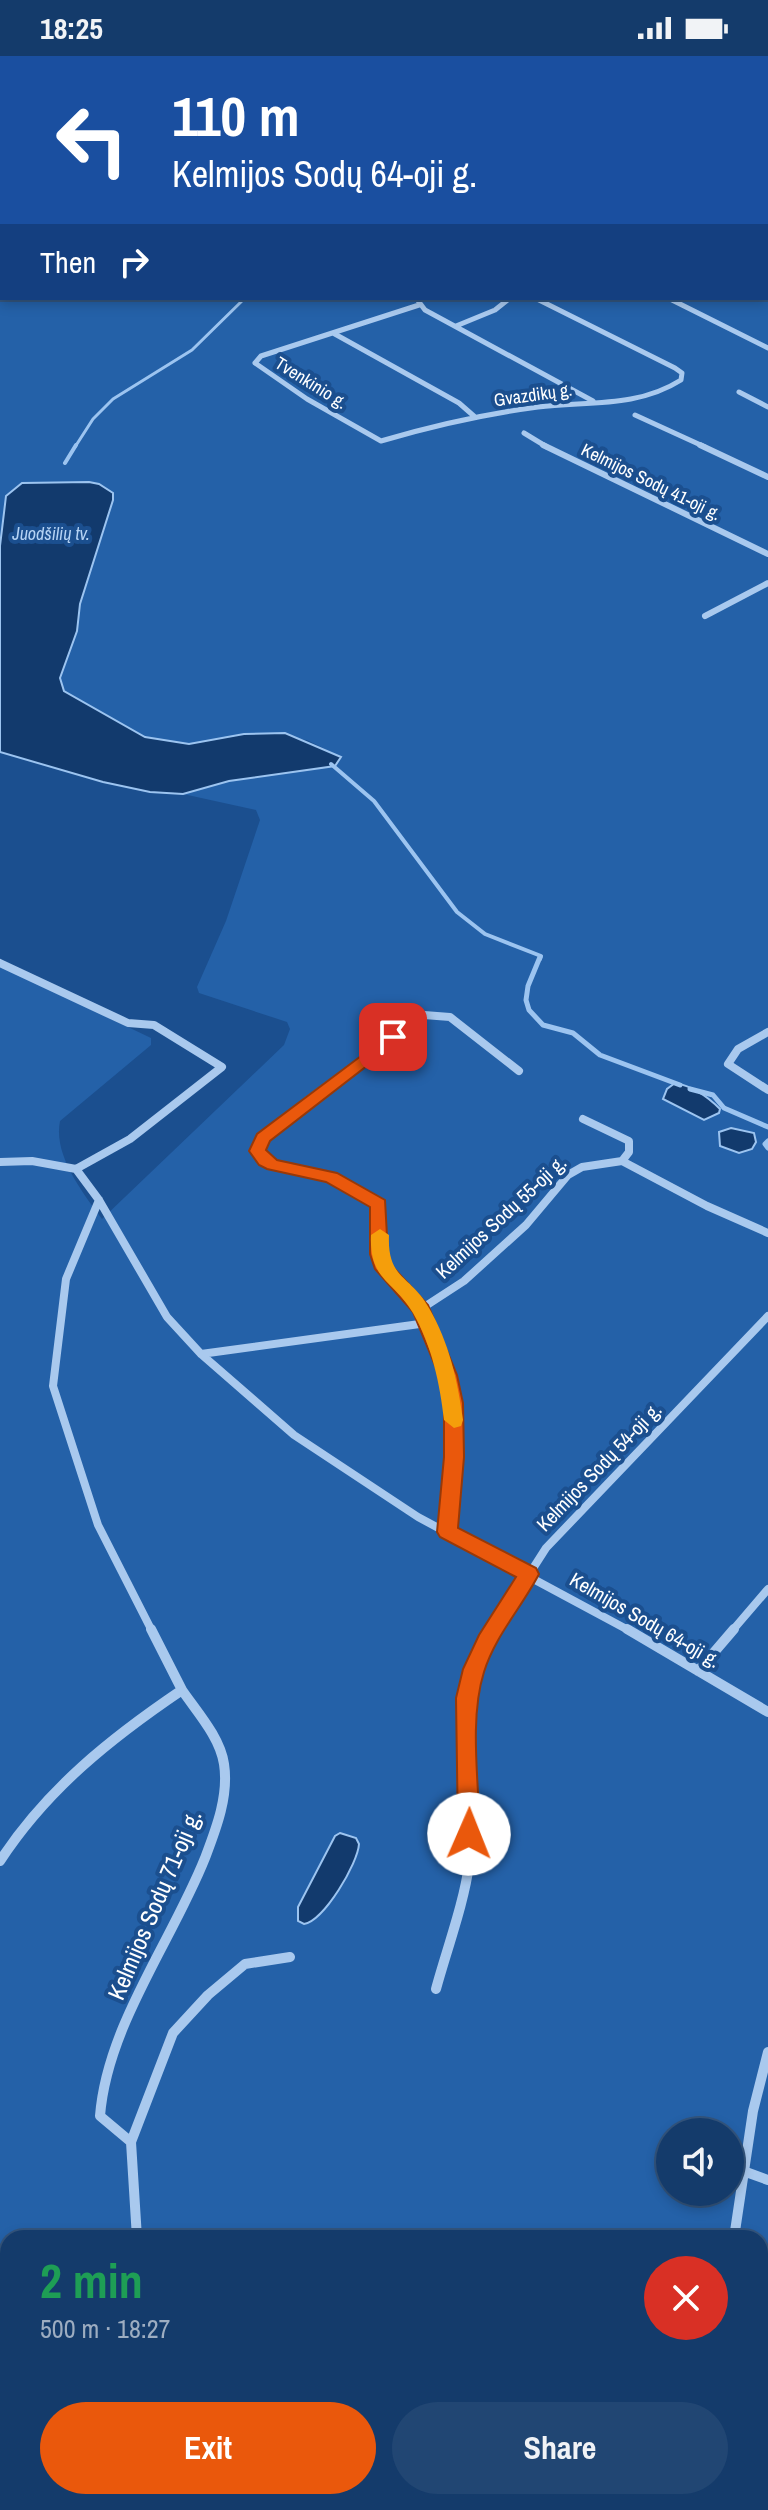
<!DOCTYPE html>
<meta charset="utf-8">
<style>
:root{--surface:#143b6b;--page:#214673;--text:#f1f3f6;--muted:#9dadc1;--line:#33557e;--accent:#ea580c}
body{margin:0;font-family:"Archivo Narrow",sans-serif;background:var(--page);color:var(--text);height:100vh;display:flex;flex-direction:column;font-size:30px;white-space:nowrap}
*{box-sizing:border-box;margin:0}
p{font-size:26px;color:var(--muted)}
.icon{flex:none;width:44px;height:44px;fill:none;stroke:currentColor;stroke-width:2;stroke-linecap:round;stroke-linejoin:round}
.map{position:relative;flex:1;overflow:hidden}
.side{position:absolute;left:0px;top:2174px;width:768px;height:280px;display:flex;flex-direction:column;background:var(--surface);border-radius:24px 24px 0 0;box-shadow:0 4px 12px #0003,0 0 0 2px var(--line)}
.side>*{flex:none}
.hud{position:absolute;left:0px;top:0px;width:768px;height:244px;box-shadow:0 4px 12px #0003,0 0 0 2px var(--line);background:#1a4fa0;color:#fff;overflow:hidden}
.controls{position:absolute;left:656px;top:2062px;display:grid;gap:16px}
.controls a{display:grid;place-items:center;width:88px;height:88px;border-radius:50%;background:var(--surface);box-shadow:0 4px 12px #0003,0 0 0 2px var(--line);font-size:40px}
.pin{position:absolute;display:grid;place-items:center;width:68px;height:68px;color:#fff;margin:-34px;border-radius:16px;box-shadow:0 4px 12px #0006}
.me{position:absolute;width:88px;margin:-44px;rotate:1deg;stroke-linejoin:round;filter:drop-shadow(0 0 6px #0008)}
.turn{display:flex;align-items:center;gap:28px;height:168px;padding:0 40px;font-size:36px}
.turn .icon{width:104px;height:104px;stroke-width:2.5}
.turn b{display:block;font-size:56px;line-height:68px}
.then{display:flex;align-items:center;height:76px;padding:0 40px;background:#0003;gap:16px;font-size:30px}
.round{display:grid;place-items:center;flex:none;width:84px;height:84px;border-radius:42px;background:var(--page)}
.overview{display:flex;align-items:center;justify-content:space-between;height:136px;padding:0 40px}
h1{font-size:48px;font-weight:700;line-height:60px;color:#1e9e55}
.button{display:flex;gap:16px;margin-top:auto;padding:16px 40px}
.button a{flex:1;height:92px;border-radius:48px;background:var(--accent);color:#fff;font-size:32px;font-weight:700;line-height:92px;text-align:center}
.button a+a{background:var(--page);color:var(--text)}
.status{display:flex;justify-content:space-between;align-items:center;height:56px;padding:0 40px;background:var(--surface);direction:ltr}
.status svg{height:22px;fill:currentColor}
.map>svg:first-child{display:block}
</style>
<div class="status"><b>18:25</b><svg viewBox="0 0 49 12"><path d="M0 12V9h3v3zM5 12V6h3v6zM10 12V3h3v9zM15 12V0h3v12zM26 1h20v11H26zM47 4h2v5h-2z"/></svg></div>
<div class="map">
<svg width="768" height="2454" viewBox="0 0 768 2454">
<rect width="100%" height="100%" fill="#1b4f8f"/>
<path fill="#2461a8" fill-rule="evenodd" d="M0,0h507l-505,2 -2,148z
M537,0h231v2454h-768v-1544l151,72v7l-91,76c-7,34 23,72 42,98l182,-174 6,-16 -3,-7 -88,-29 -2,-6 29,-66 34,-101 -4,-10 -73,-16 46,-13 106,-15 6,-9 -34,-17 -63,-6 -55,10 -44,-7 -81,-46 -4,-12 17,-48 3,-27 33,-104 -14,-16 -10,-2 -67,1 -16,13 -6,50v-328l2,80h764v-240h-236zM670,2076h60v60h-60zM8,2182h752v264h-752z"/>
<path fill="#123a6d" stroke="#9cc4f0" stroke-width="2" d="M89,426l10,2 14,9v7l-33,104 -3,27 -17,47 4,13 81,46 44,7 55,-10 41,-1 56,24 -6,9 -106,15 -46,13 -33,-2 -47,-10 -103,-30v-206l6,-50 16,-13z
M675,1027c17,3 32,13 45,26l-1,4 -15,7 -41,-21 4,-10z
M731,1072l23,5 2,9 -4,7 -13,4 -19,-7 -1,-14z
M340,1777l16,5 3,6c-1,19 -35,77 -55,80l-6,-3v-14l37,-71z"/>
<g fill="none" stroke-linecap="round" stroke-linejoin="round">
<path stroke="#9cc4f0" stroke-width="3" d="M75,391l18,-28 20,-20 79,-49 53,-52"/>
<path stroke="#9cc4f0" stroke-width="4" d="M65,407l11,-18
M331,708l43,37 83,111 28,22 56,22 -1,3"/>
<path stroke="#9cc4f0" stroke-width="5" d="M540,901l-12,29 -2,14 3,10 14,15 30,8 27,22 80,30
M690,1033l23,6 11,13 44,19
M768,1085l-3,3 3,4"/>
<path stroke="#a9c9ee" stroke-width="5" d="M250,0l7,2
M546,2l7,-2
M416,242l9,12 168,91
M668,242l100,50
M419,249l-158,51 -6,7 52,36 74,42c51,-15 104,-27 157,-34 49,-6 99,1 143,-27l1,-7 -7,-5 -140,-70
M456,270l39,-16 15,-12
M333,277l126,70 16,14
M739,336l29,15
M635,359l70,32
M524,377l23,14"/>
<path stroke="#a9c9ee" stroke-width="6" d="M543,389l225,109
M700,389l68,32
M705,560l63,-33"/>
<path stroke="#a9c9ee" stroke-width="8" d="M0,907l128,60 26,2 68,42 -92,72 -54,30
M768,976l-30,17 -10,15 40,26
M622,1105l85,45 61,27
M0,1106l32,-1 44,8 23,31 68,117 34,37 93,81 124,82 212,114
M99,1144l-33,79 -13,107 45,139 54,106
M421,1253c-43,-46 -42,-42 -42,-105l-48,-27 -66,-16 -8,-10 2,-6 49,-45 116,-85 26,2 69,54
M201,1298l226,-31
M447,1476c5,-50 15,-104 2,-154 -6,-24 -19,-46 -28,-69l43,-28 62,-56 42,-50 14,-8 40,-6 7,-9v-11l-46,-22
M493,1575l53,-83 222,-232
M732,1575l36,-42"/>
<path stroke="#a9c9ee" stroke-width="10" d="M151,1573l31,61
M627,1573l141,83
M698,1615l36,-42
M0,1805c47,-72 111,-123 182,-171 15,22 38,47 42,74 5,32 -8,65 -19,94 -33,83 -98,168 -105,258l31,26 6,96
M436,1933c10,-37 29,-89 33,-125 9,-83 -25,-158 25,-235
M131,2086l42,-109 35,-38 37,-31 45,-7
M746,2116l22,8
M734,2182l19,-127 15,-59
M760,2403l8,3
M238,2446v8
M654,2454l3,-8"/>
<path fill="#f0f6ff" fill-rule="evenodd" d="M514,0h15l-16,2z"/>
</g>
<path fill="#ea580c" stroke="#983908" stroke-width="2" d="M393,976l6,2 2,3 -2,4 -129,100 -4,9 11,10 60,13 48,27 3,54 4,12 36,39 29,70 6,28 1,54 -6,71 78,40 3,6c-17,33 -44,62 -55,98 -15,47 -5,112 -4,162l-3,7 -8,2 -8,-2 -3,-7 -2,-136 7,-29 16,-34 37,-58 -76,-40 -3,-5 7,-75v-54l-5,-28 -26,-63 -38,-43 -5,-15v-47l-44,-25 -59,-13 -8,-4 -10,-14 8,-17z"/>
<path fill="#f59e0b" d="M380,1173l9,6c-2,45 22,40 40,73 20,34 29,74 34,112l-2,6 -7,2 -10,-8c-4,-36 -12,-74 -31,-107 -19,-33 -44,-32 -42,-78z"/>
<g text-anchor="middle" stroke-width="8" stroke-linejoin="round" paint-order="stroke">
<g font-size="18" fill="#fff" stroke="#1b4f8f">
<text transform="translate(311 327) rotate(32)" y="6">Tvenkinio g.</text>
<text transform="translate(533 339) rotate(-8)" y="6">Gvazdikų g.</text>
<text transform="translate(651 426) rotate(26)" y="6">Kelmijos Sodų 41-oji g.</text>
</g>
<g font-size="18" font-style="italic" fill="#b5d3f5" stroke="#1b4f8f">
<text x="51" y="484">Juodšilių tv.</text>
</g>
<g font-size="20" fill="#fff" stroke="#1b4f8f">
<text transform="translate(501 1161) rotate(-43)" y="7">Kelmijos Sodų 55-oji g.</text>
<text transform="translate(599 1411) rotate(-46)" y="7">Kelmijos Sodų 54-oji g.</text>
<text transform="translate(645 1564) rotate(30)" y="7">Kelmijos Sodų 64-oji g.</text>
</g>
<g font-size="24" fill="#fff" stroke="#1b4f8f">
<text transform="translate(155 1849) rotate(-67)" y="8">Kelmijos Sodų 71-oji g.</text>
</g>
</g>
</svg>
<div class="controls">
<a><svg class="icon" aria-label="sound" viewBox="0 0 24 24"><path d="M4 9h4l5-4v14l-5-4H4zM17 9q2 3 0 6"/></svg></a>
</div>
<div class="pin" style="left:393px;top:981px;background:#d93025"><svg class="icon" aria-label="arrive" viewBox="0 0 24 24"><path d="M6 21V4h12l-3 4 3 4H6"/></svg></div>
<svg class="me" style="left:469px;top:1778px" viewBox="-20 -20 40 40"><circle r="19" fill="#fff"/><path d="M0-13L10 11 0 6-10 11z" fill="#ea580c"/></svg>
<div class="hud">
<div class="turn"><svg class="icon" aria-label="left" viewBox="0 0 24 24"><path d="M17 20v-9H6M10 6l-5 5 5 5"/></svg><div><b>110 m</b>Kelmijos Sodų 64-oji g.</div></div>
<div class="then">Then<svg class="icon" aria-label="right" viewBox="0 0 24 24"><path d="M7 20v-9h11M14 6l5 5-5 5"/></svg></div>
</div>
<section class="side">
<div class="overview"><div><h1>2 min</h1><p>500 m · 18:27</p></div><a class="round" style="background:#d93025;color:#fff"><svg class="icon" aria-label="close" viewBox="0 0 24 24"><path d="M6 6l12 12M18 6L6 18"/></svg></a></div>
<div class="button"><a>Exit</a><a>Share</a></div>
</section>
</div>
